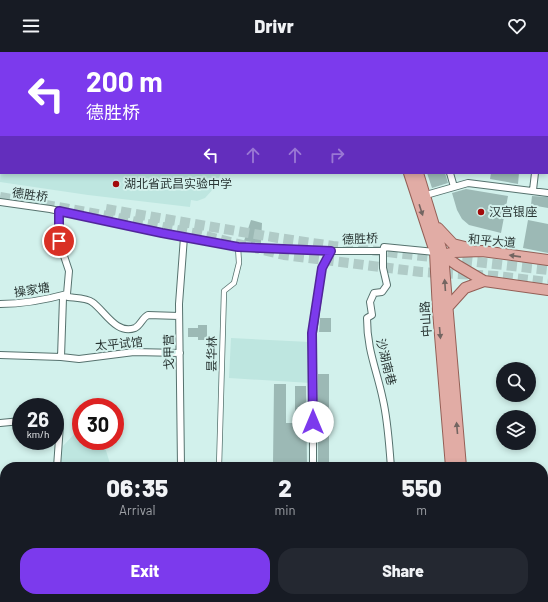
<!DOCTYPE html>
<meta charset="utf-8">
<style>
:root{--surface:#171b24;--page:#242831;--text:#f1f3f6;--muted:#9ea1a6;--accent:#7c3aed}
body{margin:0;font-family:Barlow,"Noto Sans SC",sans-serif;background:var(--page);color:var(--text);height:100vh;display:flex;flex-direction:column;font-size:15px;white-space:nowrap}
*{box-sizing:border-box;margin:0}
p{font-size:13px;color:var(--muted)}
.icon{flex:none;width:22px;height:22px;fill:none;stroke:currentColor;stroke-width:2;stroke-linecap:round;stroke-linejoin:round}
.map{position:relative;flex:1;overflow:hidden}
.side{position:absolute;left:0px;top:410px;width:548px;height:140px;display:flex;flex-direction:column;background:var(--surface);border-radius:16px 16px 0 0;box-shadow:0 2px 6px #0003}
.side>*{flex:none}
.hud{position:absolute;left:0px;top:0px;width:548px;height:122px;box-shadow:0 2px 6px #0003;background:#7c3aed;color:#fff;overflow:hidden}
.buttons{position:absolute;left:496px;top:310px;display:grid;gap:8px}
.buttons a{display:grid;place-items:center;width:40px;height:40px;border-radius:50%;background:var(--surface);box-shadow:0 2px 6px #0003;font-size:20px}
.speed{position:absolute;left:12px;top:346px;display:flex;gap:8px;font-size:20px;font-weight:700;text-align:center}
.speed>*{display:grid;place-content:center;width:52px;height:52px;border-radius:50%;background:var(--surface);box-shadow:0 2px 6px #0003;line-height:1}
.speed small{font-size:10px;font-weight:400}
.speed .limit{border:6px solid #d22;background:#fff;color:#111}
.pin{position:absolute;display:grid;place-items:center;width:34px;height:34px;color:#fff;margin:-17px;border:2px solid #fff;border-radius:50%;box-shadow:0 1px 4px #0007}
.me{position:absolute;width:44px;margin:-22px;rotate:0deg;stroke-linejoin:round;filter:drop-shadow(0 0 3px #0008)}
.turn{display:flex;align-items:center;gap:14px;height:84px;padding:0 20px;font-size:18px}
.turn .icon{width:52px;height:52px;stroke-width:2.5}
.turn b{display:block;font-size:28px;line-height:34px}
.lanes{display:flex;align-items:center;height:38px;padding:0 20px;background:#0003;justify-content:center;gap:20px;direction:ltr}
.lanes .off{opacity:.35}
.eta{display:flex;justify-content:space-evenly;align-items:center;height:68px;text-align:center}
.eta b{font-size:24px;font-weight:800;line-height:28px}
.action{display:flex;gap:8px;margin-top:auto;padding:8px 20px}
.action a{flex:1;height:46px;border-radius:16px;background:var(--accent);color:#fff;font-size:16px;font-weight:800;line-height:46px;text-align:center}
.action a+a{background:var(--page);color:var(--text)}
header{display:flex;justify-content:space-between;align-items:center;height:52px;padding:0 20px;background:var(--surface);font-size:18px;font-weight:800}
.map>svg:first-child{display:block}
</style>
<header><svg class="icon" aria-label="menu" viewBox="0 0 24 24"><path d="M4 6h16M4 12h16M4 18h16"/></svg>Drivr<svg class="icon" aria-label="heart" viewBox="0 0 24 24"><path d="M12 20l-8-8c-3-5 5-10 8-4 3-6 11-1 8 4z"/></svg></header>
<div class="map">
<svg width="548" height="550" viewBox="0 0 548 550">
<rect width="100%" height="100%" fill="#d2f1ec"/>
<path fill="#bee6e0" d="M20,0h204l-204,1z
M1,109v12h220l-6,14 -10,11 -8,3 -6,-1 -1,7 -102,-12 -88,-13z
M231,286l79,4 1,41 -82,-5z
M81,375v14h18l1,4 4,-1 7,23h-50l1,-20z"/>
<path fill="#9cb9b5" d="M427,121h18l3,10 -16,5z
M491,121h28l-1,11 -28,-5z
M466,137l42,7 -7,37 -32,-8 -7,-6 -5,-9 -5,-17z
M532,144l16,1v11l-17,-3z
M251,168l11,3 -1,20 -17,-2z
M528,168l20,4v29l-25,-5z
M320,266h11v14h-12z
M198,273h9v15h-9v-3h-10v-9h10z
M318,322h11v93h-11z
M274,332h12v39h9v-37h11l1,80h-13v-2l-21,-1z
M543,518h5v32h-55v-5h50z"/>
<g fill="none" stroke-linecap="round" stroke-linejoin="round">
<path stroke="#b0cbc7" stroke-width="10" stroke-dasharray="10 5" stroke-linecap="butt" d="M0,145l87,15 106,21 91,22 137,17 75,4 52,6
M106,157l172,29 55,8 215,24"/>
<g stroke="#56726e" stroke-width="6">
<path id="pedestrian" d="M219,415l5,-176 10,-8 5,-20 -1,-16
M201,550l1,-5"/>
</g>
<g stroke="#56726e" stroke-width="8">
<path id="minor" d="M411,0l1,1
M503,0l5,1
M12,1v-1
M547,8h1
M0,29h1
M547,32l1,-8
M0,79l1,-7
M450,121l4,14
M533,138l2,-17
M426,143l42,-12 80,10
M0,150l50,7 113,24 75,14 93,4h52l1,-4 51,5
M59,159v30l10,30 -2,23 1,3c7,1 19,1 24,5 13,9 24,33 43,26 6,-3 7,-10 13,-13l31,1
M383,199v17l4,17 -5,7 -8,1 -4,9 2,13 -5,3c0,33 10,52 16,82 5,22 6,44 8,67
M0,252c23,0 45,-4 67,-10
M0,303l61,2 2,-59 4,-4
M61,305l18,2 55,-7 46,1
M55,366h4l1,7 -3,42
M0,371l21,-2
M181,415l-2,-163 5,-67
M313,415v-134l9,-65 9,-17
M0,477l5,-1
M55,545v5
M399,545v5"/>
</g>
<g stroke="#56726e" stroke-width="11">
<path id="secondary" d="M543,504h5"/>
</g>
<g stroke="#945f56" stroke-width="12">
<path id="primary" d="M370,0v1
M380,0v1
M409,121l26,79 3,59 13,156
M418,121l25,82 18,212
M438,176l15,16 16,4
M437,201l6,2 11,-3 28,-1 66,9
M443,203l14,10 27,16
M447,256l18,-20 19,-7 64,9
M462,545v5
M472,545v5"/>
</g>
<use href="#pedestrian" stroke="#fff" stroke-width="4.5"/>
<use href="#minor" stroke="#fff" stroke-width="6"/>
<use href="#secondary" stroke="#f0d6d2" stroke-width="9"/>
<use href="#primary" stroke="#e1aca5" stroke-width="10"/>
</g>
<defs><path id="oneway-solid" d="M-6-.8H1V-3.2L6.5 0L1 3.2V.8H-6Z"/></defs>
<g fill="#736561">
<use href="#oneway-solid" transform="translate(421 158) rotate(72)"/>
<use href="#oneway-solid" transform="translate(515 204) rotate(-172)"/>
<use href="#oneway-solid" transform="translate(445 233) rotate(-94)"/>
<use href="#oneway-solid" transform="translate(440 281) rotate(85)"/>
<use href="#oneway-solid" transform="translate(457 376) rotate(-95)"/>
</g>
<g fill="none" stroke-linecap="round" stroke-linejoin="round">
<g stroke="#51269a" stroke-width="10">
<path id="route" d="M59,189v-30l103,22 76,14 93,4 -9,17 -10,65 1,89"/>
</g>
<use href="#route" stroke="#7c3aed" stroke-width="7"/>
</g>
<g fill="#a20a0a" stroke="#d2f1ec" stroke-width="1.5">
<circle cx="116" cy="132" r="4"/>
<circle cx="481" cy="160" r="4"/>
</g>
<g text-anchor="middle" stroke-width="4" stroke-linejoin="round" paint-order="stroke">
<g font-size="12" fill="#293533" stroke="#d2f1ec" text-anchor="start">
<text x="124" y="136">湖北省武昌实验中学</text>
<text x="489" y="164">汉宫银座</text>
</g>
<g font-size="12" fill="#293533" stroke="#d2f1ec">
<text transform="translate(30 143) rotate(8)" y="4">德胜桥</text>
<text transform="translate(360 187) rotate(-2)" y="4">德胜桥</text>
<text transform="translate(492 189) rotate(5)" y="4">和平大道</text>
<text transform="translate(32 238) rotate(-9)" y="4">操家塘</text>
<text transform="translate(426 267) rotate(-94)" y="4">中山路</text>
<text transform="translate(119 292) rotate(-5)" y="4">太平试馆</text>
<text transform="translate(169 300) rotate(-91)" y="4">戈甲营</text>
<text transform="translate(212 302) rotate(-89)" y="4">昙华林</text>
<text transform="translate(386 310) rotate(76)" y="4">沙湖南巷</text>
</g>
</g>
</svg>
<div class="buttons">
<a><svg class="icon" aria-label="search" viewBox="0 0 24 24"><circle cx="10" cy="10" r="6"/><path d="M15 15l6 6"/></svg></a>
<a><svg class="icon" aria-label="layers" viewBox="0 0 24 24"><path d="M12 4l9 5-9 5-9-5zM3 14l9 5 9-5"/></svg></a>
</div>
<div class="speed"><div>26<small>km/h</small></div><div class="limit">30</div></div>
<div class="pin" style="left:59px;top:189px;background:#d93025"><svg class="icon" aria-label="arrive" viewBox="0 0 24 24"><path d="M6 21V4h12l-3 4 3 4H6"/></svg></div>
<svg class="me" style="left:313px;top:370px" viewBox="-20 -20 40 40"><circle r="19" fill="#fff"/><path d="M0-13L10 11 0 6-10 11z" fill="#7c3aed"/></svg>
<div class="hud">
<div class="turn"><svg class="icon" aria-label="left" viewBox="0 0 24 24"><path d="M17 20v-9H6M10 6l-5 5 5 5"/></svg><div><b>200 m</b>德胜桥</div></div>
<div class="lanes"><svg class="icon" aria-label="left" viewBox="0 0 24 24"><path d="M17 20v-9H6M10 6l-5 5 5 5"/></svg><svg class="icon off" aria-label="ahead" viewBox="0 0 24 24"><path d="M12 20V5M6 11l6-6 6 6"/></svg><svg class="icon off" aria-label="ahead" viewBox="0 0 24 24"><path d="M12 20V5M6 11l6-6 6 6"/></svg><svg class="icon off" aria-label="right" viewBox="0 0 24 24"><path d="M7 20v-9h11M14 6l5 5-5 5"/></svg></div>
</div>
<section class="side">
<div class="eta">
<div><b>06:35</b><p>Arrival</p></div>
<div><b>2</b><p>min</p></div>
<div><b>550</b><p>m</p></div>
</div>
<div class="action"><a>Exit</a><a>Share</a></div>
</section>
</div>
